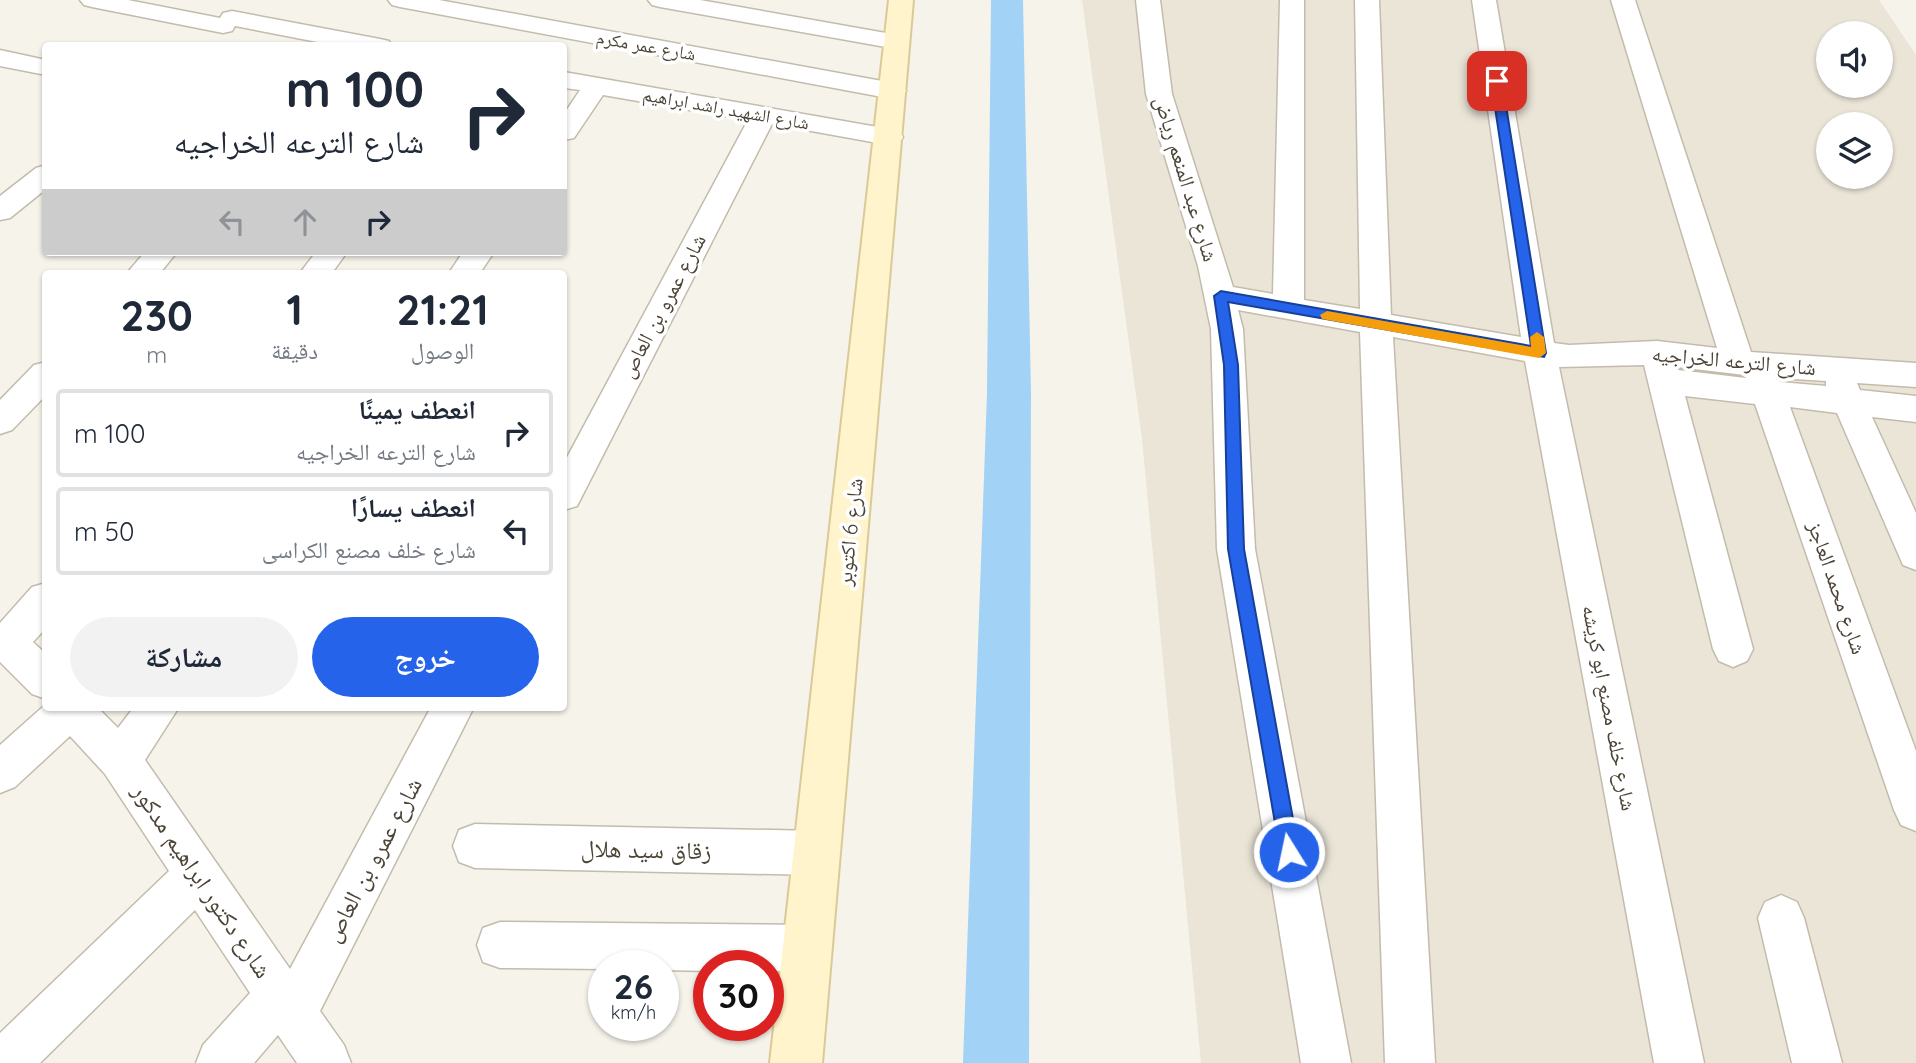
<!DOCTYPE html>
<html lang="ar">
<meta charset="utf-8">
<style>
:root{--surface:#fff;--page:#f2f2f3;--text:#1f2937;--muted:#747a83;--line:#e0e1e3;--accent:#2563eb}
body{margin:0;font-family:Quicksand,"Noto Naskh Arabic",sans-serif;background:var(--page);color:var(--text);direction:rtl;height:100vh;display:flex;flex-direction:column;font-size:26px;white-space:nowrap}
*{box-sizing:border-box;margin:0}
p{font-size:23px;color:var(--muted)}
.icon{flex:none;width:38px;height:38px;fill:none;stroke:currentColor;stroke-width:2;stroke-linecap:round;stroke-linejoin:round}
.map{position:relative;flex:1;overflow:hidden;direction:ltr}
.details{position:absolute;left:42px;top:270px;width:525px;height:441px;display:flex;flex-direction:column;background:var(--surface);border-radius:7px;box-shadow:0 2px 5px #0004;direction:rtl}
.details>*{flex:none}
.top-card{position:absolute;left:42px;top:42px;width:525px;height:214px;border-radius:7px;box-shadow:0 2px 5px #0004;direction:rtl;background:#fff;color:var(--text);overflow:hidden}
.buttons{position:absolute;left:1816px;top:21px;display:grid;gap:14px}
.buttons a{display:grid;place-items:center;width:77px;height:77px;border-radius:50%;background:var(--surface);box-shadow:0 2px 5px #0004;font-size:35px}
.speed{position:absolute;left:588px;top:950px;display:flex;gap:14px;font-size:35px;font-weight:700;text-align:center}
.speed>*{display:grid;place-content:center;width:91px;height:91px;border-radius:50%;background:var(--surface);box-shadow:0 2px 5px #0004;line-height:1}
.speed small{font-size:18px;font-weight:400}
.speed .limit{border:10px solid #d22;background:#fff;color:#111}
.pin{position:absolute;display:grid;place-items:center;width:60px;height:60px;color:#fff;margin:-30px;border-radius:14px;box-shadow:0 4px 10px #0006}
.me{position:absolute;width:77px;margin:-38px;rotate:350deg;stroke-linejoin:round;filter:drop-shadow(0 0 5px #0008)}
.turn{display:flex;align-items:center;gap:24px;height:147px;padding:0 28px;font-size:32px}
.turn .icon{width:91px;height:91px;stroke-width:2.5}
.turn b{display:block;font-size:49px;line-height:60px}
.lanes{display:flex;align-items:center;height:66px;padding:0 28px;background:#0003;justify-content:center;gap:35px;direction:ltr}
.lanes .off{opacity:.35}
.eta{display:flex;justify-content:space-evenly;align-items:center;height:119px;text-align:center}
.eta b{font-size:42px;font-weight:700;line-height:49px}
.primary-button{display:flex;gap:14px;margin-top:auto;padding:14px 28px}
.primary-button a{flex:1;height:80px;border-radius:42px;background:var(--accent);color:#fff;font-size:28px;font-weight:700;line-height:80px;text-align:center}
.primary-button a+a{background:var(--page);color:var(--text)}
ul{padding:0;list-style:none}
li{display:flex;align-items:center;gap:21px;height:88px;margin:0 14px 10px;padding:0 14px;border:4px solid var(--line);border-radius:7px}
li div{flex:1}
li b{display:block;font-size:26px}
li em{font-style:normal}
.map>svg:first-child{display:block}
</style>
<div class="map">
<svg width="1916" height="1063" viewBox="0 0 1916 1063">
<rect width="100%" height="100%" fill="#f6f3eb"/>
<path fill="#ebe5d8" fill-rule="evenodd" d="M1082,0h797l37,55v1008h-715l-59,-624zM1829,33h52v53h-52zM1829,124h52v53h-52z"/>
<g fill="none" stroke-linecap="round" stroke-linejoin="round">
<path fill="#a3d2f7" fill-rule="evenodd" d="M991,0h32l8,393 -2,670h-66l24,-670z"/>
<g stroke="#c3bcac" stroke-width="3">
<path id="minor" d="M80,0h48l92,18 3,-5 9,-2 148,28 9,2 3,5h-54l-103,-20 -3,5 -9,2 -131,-26 -8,-2z
M388,0h51l454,83 9,3 4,5 -4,5 -9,3 -493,-92 -8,-2z
M648,0h52l197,35 9,2 3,5 -3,5 -9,2 -237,-42 -8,-2z
M1136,0h24l12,94 61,193 40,7 7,-294h24v300l56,9 -5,-309h24l12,315 130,22 -49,-337h24l58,343 15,2 88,-4 60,7 -106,-348h24l116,352 165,11v24l-59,-4 3,7 56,6v26l-44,-5 44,96v57l-13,-5 -66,-152 -47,-6 126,344v80l-15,-6 -7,-15 -139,-406 -70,-8 68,253 -6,12 -14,6 -14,-6 -6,-12 -69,-284 -85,2 145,696h-50l-129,-702 -132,-24 42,726h-50l-25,-731 -122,-22 5,19 12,220 96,514h-50l-84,-514 -6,-220 -13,-63 -52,-172zM1677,367l68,8 1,3 -68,-8zM1779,378l47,3v5l-46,-4z
M0,50l46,10v15l-46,-9z
M564,72l325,57 10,2 4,6 -4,6 -10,2 -117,-21 -195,382 -13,4v-47l184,-343 -145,-25 -29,43 -10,2v-26l16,-24 -16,-2z
M46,165v24l-36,29 -10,2v-24l36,-28z
M145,252h32l-17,21h-33z
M316,252h31l-15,21h-32z
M463,252h31l-14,21h-31z
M46,362v33l-34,35 -12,4v-34l34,-35z
M46,583v45l-13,14 13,12v45l-14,-5 -32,-32v-39l32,-36z
M46,704v3h51l21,21 16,-21h45l-34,53 145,209 141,-262h43l-154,304 24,34 7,18h-54l-19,-28 -24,28h-58l7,-18 47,-52 -55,-83 -155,153h-40v-30l169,-162 -64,-97 -35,-38 -55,51 -15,6v-48z
M475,824l342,7 16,6 6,16 -6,16 -16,6 -342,-7 -16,-6 -6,-16 6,-16z
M1781,895l16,7 7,16 38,145h-50l-34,-145 7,-16z
M500,922l307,3 17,6 6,17 -6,17 -17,6h-39v-5h-59v5l-46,-1v-4h-59v3l-104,-1 -17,-6 -6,-17 6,-17z"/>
</g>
<g stroke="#daca97" stroke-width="4">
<path id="secondary" d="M889,0h24l-91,1063h-52z"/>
</g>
<use href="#minor" fill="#fff" fill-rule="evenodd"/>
<use href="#secondary" fill="#fff4cc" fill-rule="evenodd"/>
</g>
<path fill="#2563eb" stroke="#184099" stroke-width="2" d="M1497,78l5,3 44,272 -2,4 -316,-55 10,63 6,184 55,303 -3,7 -7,3 -7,-3 -2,-7 -52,-303 -4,-184 -10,-69 7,-5 310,55 -40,-265z"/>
<path fill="#f59e0b" d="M1327,311l204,36 -1,-10 7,-5 7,5 2,16 -7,5 -217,-39 -2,-4z"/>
<g text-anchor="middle" stroke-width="7" stroke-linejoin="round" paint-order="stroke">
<g font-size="18" fill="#4c4437" stroke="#fff">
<text transform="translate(646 46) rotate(10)" y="6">شارع عمر مكرم</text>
<text transform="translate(726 109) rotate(10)" y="6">شارع الشهيد راشد ابراهيم</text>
</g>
<g font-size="21" fill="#4c4437" stroke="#fff">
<text transform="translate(1186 179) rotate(73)" y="7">شارع عبد المنعم رياض</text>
<text transform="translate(663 306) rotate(-62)" y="7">شارع عمرو بن العاص</text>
<text transform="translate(1734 361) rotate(5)" y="7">شارع الترعه الخراجيه</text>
<text transform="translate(850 532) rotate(-84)" y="7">شارع 6 اكتوبر</text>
<text transform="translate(1837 588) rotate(71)" y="7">شارع محمد العاجز</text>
<text transform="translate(1609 708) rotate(79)" y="7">شارع خلف مصنع ابو كريشه</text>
</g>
<g font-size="24" fill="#4c4437" stroke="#fff">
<text transform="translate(646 850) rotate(1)" y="8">زقاق سيد هلال</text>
<text transform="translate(373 860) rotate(-62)" y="8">شارع عمرو بن العاص</text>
<text transform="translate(202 881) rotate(56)" y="8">شارع دكتور ابراهيم مدكور</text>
</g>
</g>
</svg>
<div class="buttons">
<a><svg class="icon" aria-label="sound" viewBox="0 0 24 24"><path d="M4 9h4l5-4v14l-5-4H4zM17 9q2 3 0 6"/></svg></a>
<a><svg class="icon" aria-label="layers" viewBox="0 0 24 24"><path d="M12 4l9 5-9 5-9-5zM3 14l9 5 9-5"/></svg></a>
</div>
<div class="speed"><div>26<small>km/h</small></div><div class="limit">30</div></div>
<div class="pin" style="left:1497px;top:81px;background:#d93025"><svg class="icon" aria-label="arrive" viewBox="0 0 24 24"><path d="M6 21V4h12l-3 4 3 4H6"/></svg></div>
<svg class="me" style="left:1289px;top:852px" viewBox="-20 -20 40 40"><circle r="17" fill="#2563eb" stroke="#fff" stroke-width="3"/><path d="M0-11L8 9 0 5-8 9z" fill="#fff"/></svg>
<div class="top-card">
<div class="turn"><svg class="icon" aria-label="right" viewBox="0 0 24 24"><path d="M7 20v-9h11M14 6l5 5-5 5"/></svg><div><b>100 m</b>شارع الترعه الخراجيه</div></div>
<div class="lanes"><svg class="icon off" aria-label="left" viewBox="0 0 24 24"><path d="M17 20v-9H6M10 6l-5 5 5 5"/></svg><svg class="icon off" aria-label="ahead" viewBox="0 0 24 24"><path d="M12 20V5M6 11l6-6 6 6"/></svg><svg class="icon" aria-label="right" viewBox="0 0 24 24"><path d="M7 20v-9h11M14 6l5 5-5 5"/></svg></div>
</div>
<section class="details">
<div class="eta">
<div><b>21:21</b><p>الوصول</p></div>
<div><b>1</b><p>دقيقة</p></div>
<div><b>230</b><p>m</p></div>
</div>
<ul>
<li><svg class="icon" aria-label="right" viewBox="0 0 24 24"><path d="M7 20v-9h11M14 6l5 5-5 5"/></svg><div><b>انعطف يمينًا</b><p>شارع الترعه الخراجيه</p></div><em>100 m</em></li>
<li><svg class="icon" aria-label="left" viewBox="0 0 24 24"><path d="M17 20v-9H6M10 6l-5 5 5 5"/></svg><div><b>انعطف يسارًا</b><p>شارع خلف مصنع الكراسى</p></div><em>50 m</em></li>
</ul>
<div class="primary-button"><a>خروج</a><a>مشاركة</a></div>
</section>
</div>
